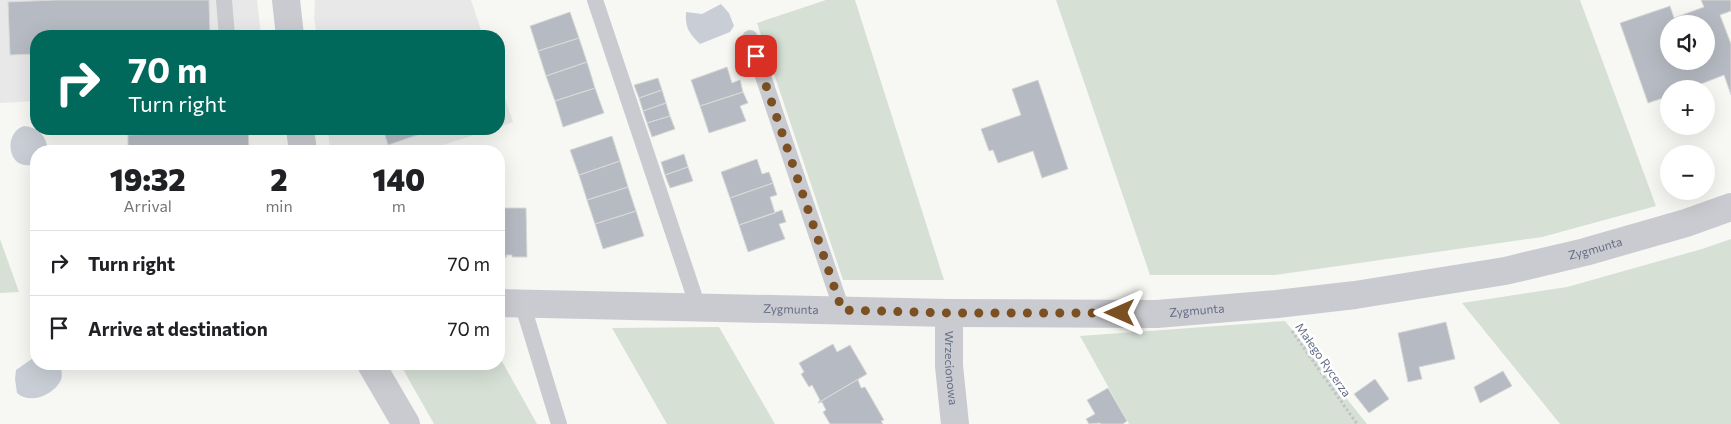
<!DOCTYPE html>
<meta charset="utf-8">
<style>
:root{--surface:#fff;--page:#f6f6f6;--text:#202124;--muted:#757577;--line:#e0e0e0}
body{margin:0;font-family:Commissioner,sans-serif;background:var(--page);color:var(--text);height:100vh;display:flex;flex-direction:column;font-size:19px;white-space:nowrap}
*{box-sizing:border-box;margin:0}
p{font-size:16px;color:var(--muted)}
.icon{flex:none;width:28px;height:28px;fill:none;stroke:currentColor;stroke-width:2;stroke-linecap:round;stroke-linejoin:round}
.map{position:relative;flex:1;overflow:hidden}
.sheet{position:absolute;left:30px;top:145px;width:475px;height:225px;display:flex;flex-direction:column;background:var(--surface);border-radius:20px;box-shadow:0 5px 20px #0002}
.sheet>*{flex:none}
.banner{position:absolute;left:30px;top:30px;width:475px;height:105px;border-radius:20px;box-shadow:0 5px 20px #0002;background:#00695c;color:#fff;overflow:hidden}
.tools{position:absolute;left:1660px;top:15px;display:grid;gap:10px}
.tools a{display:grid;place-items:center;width:55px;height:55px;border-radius:50%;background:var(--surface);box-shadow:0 5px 20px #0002;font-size:25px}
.pin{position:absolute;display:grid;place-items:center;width:42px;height:42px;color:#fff;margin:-21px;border-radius:10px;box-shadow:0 2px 8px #0006}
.me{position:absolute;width:55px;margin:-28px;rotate:270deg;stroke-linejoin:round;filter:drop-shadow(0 0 4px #0008)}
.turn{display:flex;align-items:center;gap:18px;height:105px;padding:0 15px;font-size:22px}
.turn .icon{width:65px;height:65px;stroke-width:2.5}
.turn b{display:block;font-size:35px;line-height:42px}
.eta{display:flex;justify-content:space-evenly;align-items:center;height:85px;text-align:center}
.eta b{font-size:30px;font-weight:800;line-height:35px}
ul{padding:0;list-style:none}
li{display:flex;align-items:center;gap:15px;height:65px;padding:0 15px;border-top:1px solid var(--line)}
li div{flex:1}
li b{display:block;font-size:19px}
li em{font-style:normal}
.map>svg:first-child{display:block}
</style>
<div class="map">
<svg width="1731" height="424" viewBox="0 0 1731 424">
<rect width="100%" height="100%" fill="#f7f8f4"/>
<path fill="#e8e8e8" d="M0,0h257l4,36h-225v65l-36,2z
M315,0h156l12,36h-166l-3,-18z
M499,81l14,41 -14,5z
M328,129h165l-69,22h-94z"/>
<path fill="#d6e0d5" d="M826,0h29l89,280h-101l-86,-257z
M1056,0h524l76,206 -114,31 -267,38h-125z
M0,239l19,53 -19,1z
M1731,239v185h-171l-98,-121 105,-16 135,-38z
M1285,321l82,103h-238l-49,-88z
M719,327l56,97h-108l-55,-96z
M499,356l38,68h-103l-34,-60h99z"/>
<path fill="#c9ced6" d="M721,4l8,9 5,13 -4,6 -30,12c-11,-11 -15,-16 -14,-32l16,2z
M24,126c14,1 23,10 24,25h-12v13c-30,9 -33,-32 -12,-38z
M36,356v8h24c1,5 3,10 1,16 -7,15 -31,25 -44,13l-2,-14 1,-9z"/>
<path fill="#b6bac2" stroke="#d8d9d7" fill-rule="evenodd" d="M55,0h154l1,36h-174v18l-26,1 -2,-53z
M1701,0h30v11l-11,4 11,29v51l-7,-20 -36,14h-19v7l-21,7 -28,-80 50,-17 4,12 30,-11zM1669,24h37v37h-37z
M570,12l9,26 -41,13 -8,-25z
M579,38l8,24 -41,14 -8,-25z
M587,62l8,26 -40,13 -9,-25z
M727,67l5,16 8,-3 3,12 -43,14 -9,-26z
M658,78l4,12 -23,8 -5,-13z
M1038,80l30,89 -26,9 -9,-27 -35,12 -5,-13 -4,1 -8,-22 40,-14 -9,-26z
M595,88l9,25 -41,14 -8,-26z
M662,90l4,13 -23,8 -4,-13z
M743,92l5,11 -8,3 6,15 -37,12 -9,-27z
M666,103l4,13 -23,7 -4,-12z
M670,116l5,13 -23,8 -5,-14z
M158,129h90l1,22h-121v-16l30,-1z
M383,129h52l-47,16z
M612,136l8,25 -41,14 -9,-25z
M684,154l4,13 -23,8 -4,-13z
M757,159l5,15 7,-2 4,11 -43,15 -9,-26z
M620,161l8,26 -41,13 -8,-25z
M688,167l5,14 -23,7 -5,-13z
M773,183l4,12 -7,2 5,16 -36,12 -9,-27z
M628,187l8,24 -41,13 -8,-24z
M499,208h27l1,49h-15v-2h-6l1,2h-8z
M782,210l4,12 -7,2 6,15 -37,13 -9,-27z
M636,211l8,25 -41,13 -8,-25z
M1446,322l9,37 -36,8 3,12 -14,3 -10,-49z
M833,344l4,8 13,-7 17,29 -49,29 2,-3 -8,-15 -3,2 -8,-13 3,-2 -5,-9z
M1503,371l9,15 -32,17 -6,-16z
M860,378l-2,2 3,8 4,-1 19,33 -3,1 2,3h-53l-7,-12 3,-2 -4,-8 -4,1z
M1375,379l14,20 -20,14 -15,-19z
M1108,388l19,33 -4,3h-22l-1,-1 -11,1 -3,-5 9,-5 -8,-14z"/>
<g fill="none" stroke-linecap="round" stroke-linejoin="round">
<path stroke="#c1c2c5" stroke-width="3" stroke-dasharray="2.5 2.5" stroke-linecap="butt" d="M1292,331l65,93"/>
<path stroke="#cacbd0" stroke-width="16" d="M224,0l3,36
M595,0l103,307
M750,38l92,272
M522,303l37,121"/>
<g stroke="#cacbd0" stroke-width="28">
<path id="s1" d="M499,303l450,10 208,1 120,-10 78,-9 150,-24 80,-19 101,-29 45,-16"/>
<path id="s2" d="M949,313v53l6,58"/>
</g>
<path stroke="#cacbd0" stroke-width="28" d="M286,0l4,36
M300,129l3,22
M371,364l35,60"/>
</g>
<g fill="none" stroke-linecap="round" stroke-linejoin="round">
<path stroke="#7b5023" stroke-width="9" stroke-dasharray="0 16.2" d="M756,56l86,254 107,3h171"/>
</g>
<g text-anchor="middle" stroke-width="5" stroke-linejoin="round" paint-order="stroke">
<g font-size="12" fill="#656e87" stroke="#fff">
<text dy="4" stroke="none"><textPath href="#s1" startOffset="1102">Zygmunta</textPath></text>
<text dy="4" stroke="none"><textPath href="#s1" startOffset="292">Zygmunta</textPath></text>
<text dy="4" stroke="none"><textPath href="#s1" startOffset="698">Zygmunta</textPath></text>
<text transform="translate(1323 360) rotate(55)" y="4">Małego Rycerza</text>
<text dy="4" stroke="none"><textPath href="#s2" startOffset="55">Wrzecionowa</textPath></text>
</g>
</g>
</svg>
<div class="tools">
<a><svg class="icon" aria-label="sound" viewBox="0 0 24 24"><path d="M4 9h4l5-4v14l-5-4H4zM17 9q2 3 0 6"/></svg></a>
<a>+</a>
<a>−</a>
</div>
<div class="pin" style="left:756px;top:56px;background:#d93025"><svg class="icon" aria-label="arrive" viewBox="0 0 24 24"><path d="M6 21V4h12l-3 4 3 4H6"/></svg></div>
<svg class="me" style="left:1120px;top:313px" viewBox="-20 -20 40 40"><path d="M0-17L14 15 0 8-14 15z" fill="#7b5023" stroke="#fff" stroke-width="4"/></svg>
<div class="banner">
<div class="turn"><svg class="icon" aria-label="right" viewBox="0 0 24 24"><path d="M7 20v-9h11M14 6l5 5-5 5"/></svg><div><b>70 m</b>Turn right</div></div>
</div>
<section class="sheet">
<div class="eta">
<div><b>19:32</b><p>Arrival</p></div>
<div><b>2</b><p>min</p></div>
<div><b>140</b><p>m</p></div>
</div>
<ul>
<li><svg class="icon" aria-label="right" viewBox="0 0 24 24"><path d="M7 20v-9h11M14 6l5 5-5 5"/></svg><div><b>Turn right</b></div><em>70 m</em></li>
<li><svg class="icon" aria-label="arrive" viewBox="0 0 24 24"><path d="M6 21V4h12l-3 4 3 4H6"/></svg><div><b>Arrive at destination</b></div><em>70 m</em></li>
</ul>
</section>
</div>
